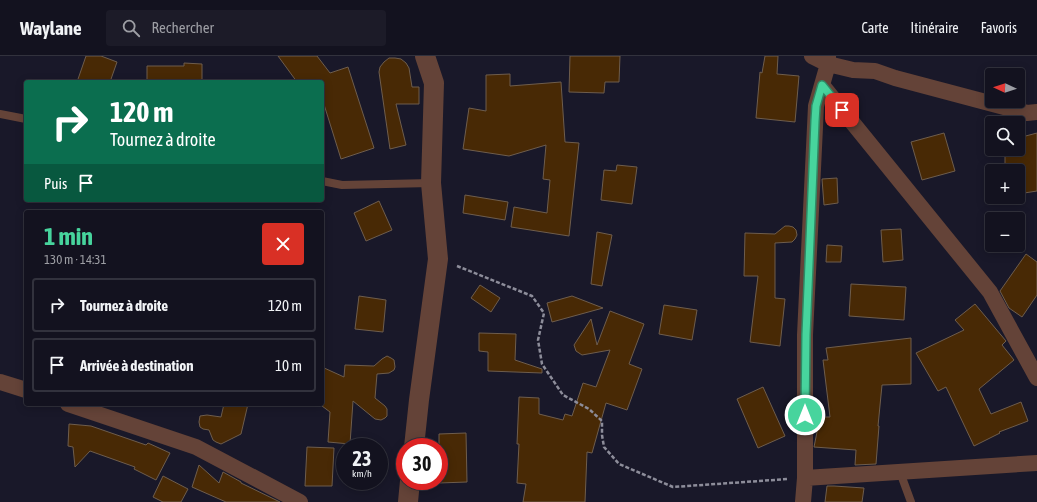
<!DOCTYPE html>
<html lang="fr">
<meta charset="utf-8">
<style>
:root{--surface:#13121f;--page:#1c1b28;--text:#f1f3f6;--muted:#9d9ea4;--line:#32323d;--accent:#47d49d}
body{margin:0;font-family:"Asap Condensed",sans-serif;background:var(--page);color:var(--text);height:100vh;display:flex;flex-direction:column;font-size:15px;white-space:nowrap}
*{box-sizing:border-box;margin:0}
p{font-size:13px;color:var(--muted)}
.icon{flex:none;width:22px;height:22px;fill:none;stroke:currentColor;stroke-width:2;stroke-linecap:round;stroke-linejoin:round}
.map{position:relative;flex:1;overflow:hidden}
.details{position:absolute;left:24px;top:154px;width:300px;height:196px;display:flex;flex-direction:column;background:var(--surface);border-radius:4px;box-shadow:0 2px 10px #0003,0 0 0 1px var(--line)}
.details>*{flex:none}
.hud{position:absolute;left:24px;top:24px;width:300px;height:122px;border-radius:4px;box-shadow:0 2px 10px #0003,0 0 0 1px var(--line);background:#0b6e4f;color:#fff;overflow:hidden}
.needle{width:26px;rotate:273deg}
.tools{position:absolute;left:985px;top:12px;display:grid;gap:8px}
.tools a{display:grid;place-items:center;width:40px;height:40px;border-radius:4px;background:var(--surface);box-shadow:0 2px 10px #0003,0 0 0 1px var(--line);font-size:20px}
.speed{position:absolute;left:336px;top:382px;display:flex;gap:8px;font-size:20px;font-weight:700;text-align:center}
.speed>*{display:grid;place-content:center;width:52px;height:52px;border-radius:50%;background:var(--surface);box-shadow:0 2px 10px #0003,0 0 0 1px var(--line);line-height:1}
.speed small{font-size:10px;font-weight:400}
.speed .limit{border:6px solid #d22;background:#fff;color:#111}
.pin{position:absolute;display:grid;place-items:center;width:34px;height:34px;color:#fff;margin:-17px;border-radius:8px;box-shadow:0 2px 6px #0006}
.me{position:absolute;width:44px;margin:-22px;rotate:0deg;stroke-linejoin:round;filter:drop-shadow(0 0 3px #0008)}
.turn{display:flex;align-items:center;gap:14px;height:84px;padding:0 20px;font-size:18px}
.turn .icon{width:52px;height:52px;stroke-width:2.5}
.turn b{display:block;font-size:28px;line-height:34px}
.then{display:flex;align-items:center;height:38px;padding:0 20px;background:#0003;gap:8px;font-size:15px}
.round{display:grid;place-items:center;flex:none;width:42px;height:42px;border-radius:4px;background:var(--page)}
.overview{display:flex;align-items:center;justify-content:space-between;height:68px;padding:0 20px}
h1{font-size:24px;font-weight:700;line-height:30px;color:var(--accent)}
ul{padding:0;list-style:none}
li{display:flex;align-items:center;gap:12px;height:54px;margin:0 8px 6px;padding:0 12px;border:2px solid var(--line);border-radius:4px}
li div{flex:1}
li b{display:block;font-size:15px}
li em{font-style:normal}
header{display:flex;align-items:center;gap:24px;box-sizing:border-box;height:56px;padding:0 20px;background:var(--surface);border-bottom:1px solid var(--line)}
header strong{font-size:19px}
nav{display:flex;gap:22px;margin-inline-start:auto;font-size:14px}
.search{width:280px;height:36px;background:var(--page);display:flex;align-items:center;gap:10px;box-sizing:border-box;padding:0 14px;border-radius:4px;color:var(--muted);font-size:15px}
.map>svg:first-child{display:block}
</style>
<header>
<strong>Waylane</strong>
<div class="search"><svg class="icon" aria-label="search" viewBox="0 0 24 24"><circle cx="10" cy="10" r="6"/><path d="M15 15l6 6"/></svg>Rechercher</div>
<nav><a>Carte</a><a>Itinéraire</a><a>Favoris</a></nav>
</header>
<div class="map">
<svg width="1037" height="446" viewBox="0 0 1037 446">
<rect width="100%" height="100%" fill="#191829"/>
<path fill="#482905" stroke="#6e5d4d" d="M86,0h15l16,6 -7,20h-33z
M278,0h39l13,17 18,-6 26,81 -33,11 -19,-61v-16h-25z
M570,0h50l-1,26h-14l-1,11 -35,-1z
M765,0h13l-1,18 22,2 -4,46 -39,-4 4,-46 2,1z
M389,2h6l6,1 5,4 3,5 3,19h7v17h-23l10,41 -16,4 -11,-77 1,-5 4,-5z
M184,7l18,1v18h-55v-16h37z
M510,18v12l51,-4 4,60 14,1 -10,93 -58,-9 3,-20 33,6 3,-33 -7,-1 3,-34 -37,11 -46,-7 6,-41 17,3v-36z
M944,77l11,38 -33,9 -11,-38z
M1037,77v58l-19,3v-26h-13v-19h13v-11z
M617,109l20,2 -5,37 -31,-4 3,-30 12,1z
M837,122l1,25 -14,2 -2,-26z
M465,139l43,7 -3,18 -42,-7z
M379,145l13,29 -26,11 -12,-28z
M785,170h4l4,1 3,3 1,5 -2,4 -3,3 -17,1v55l10,1 -5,47 -30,-4 8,-66h-14l1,-43 30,1z
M901,173l2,31 -20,2 -2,-32z
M597,176l15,3 -10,51 -11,-2z
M827,189l15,1 -1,16h-15z
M1026,198l11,8v33l-15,22 -13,-9 -9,-17z
M851,228l55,3 -2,33 -55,-4z
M480,229l20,13 -9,14 -20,-14z
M359,240l27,4 -3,32 -28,-3z
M572,240l31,12 -51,14 -5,-19z
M975,248l31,37 -4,4 12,15 -35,29 12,25 30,-12 7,19 -29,11 1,1 -26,13 -28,-59 -8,4 -22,-38 48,-23 -9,-10z
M664,249l33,5 -5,30 -33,-6z
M610,255l34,13 -15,40 13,5 -15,41 -21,-7 -14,50 -5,-1 -2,50h-62l3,-18 -9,-1 2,-39h-2l2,-47 20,1v16l24,6 2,-6 7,2 11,-33 13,4 14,-37 -28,5 -6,-4 -2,-6 17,-26 6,26z
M479,277l37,1 -1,26 27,9v4l-54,-2v-19l-9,-1z
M911,282v46l-29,1 -4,41h1l-3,38 -21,1 1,-15 -42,-3 6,-30h10l-7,-57h5l-2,-12z
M387,300l4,2 3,2 1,7 -1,3 -5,3 -12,1 -2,24 10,8 2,3v7l-2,2 -4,2 -6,-1 -22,-18 -3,43 -22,-2 2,-30 -8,-6v-39l22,10 1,-12 29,1 8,-7z
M763,331l22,49 -27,12 -21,-49z
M224,348h24l-7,30 -20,10 -5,-2 -3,-2 -4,-10 -6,-1 -3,-2 -1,-5 1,-6 7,-1 14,2z
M69,368l22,2 55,19 2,-2 22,10 -14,27 -22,-11 1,-2 -45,-16 -15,16 -2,-20 -5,-1z
M466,377l1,49 -28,1v-49z
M307,391l27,1 -2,38h-27z
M199,409l20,18 4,-11 18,10v1l39,19h-54l-34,-15z
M163,420l25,13 -7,13h-18l-10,-5z
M827,430h7l30,2 -2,14h-37z"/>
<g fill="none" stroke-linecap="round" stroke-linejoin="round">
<path stroke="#8d8d9a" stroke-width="2.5" stroke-dasharray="4 2" stroke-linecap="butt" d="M457,210l75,30 12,17 -6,27 4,24 21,31 26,14 13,12v14l2,12 15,17 54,23 115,-8"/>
<path stroke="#644338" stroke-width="8" d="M0,58l26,5
M322,125l20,4 89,-2
M900,416l11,30"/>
<path stroke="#644338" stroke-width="16" d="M828,0v8l25,6 22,1 20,7 132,35 10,-1
M822,29l168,207 47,86
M0,326l26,8
M68,348l128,43 104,55
M805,422l232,-15
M803,446l2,-24v-143l11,-229 12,-42 -16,-8"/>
<path stroke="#644338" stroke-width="20" d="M414,391l5,-47 19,-141 -7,-76 3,-100 -9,-27
M408,446l2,-21"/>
</g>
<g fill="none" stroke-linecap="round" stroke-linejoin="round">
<g stroke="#2e8a66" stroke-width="10">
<path id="route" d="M805,359l1,-80 9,-214 1,-15 6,-21 20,25"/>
</g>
<use href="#route" stroke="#47d49d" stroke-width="7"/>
</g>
</svg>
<div class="tools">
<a><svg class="needle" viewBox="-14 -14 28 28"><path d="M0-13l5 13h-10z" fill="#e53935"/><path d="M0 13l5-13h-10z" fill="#9d9ea4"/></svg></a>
<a><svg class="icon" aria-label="search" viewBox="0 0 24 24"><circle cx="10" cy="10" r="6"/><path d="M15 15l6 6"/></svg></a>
<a>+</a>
<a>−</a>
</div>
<div class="speed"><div>23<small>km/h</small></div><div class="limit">30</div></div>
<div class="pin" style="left:842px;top:54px;background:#d93025"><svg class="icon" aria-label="arrive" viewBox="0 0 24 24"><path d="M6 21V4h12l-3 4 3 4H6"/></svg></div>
<svg class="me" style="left:805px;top:359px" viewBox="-20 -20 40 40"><circle r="17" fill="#47d49d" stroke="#fff" stroke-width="3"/><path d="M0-11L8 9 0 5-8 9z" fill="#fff"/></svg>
<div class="hud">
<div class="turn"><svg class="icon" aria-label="right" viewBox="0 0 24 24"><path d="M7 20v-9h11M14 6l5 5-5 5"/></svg><div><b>120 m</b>Tournez à droite</div></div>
<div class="then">Puis<svg class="icon" aria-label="arrive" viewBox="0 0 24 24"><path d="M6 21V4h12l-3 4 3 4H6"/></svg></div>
</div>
<section class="details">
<div class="overview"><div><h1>1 min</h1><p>130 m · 14:31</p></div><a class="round" style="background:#d93025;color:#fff"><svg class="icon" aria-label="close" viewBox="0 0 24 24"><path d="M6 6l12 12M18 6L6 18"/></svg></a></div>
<ul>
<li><svg class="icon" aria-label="right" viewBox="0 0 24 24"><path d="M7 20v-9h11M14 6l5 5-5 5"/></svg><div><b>Tournez à droite</b></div><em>120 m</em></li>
<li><svg class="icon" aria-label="arrive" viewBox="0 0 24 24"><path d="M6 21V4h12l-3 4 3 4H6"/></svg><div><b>Arrivée à destination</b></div><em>10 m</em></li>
</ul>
</section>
</div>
